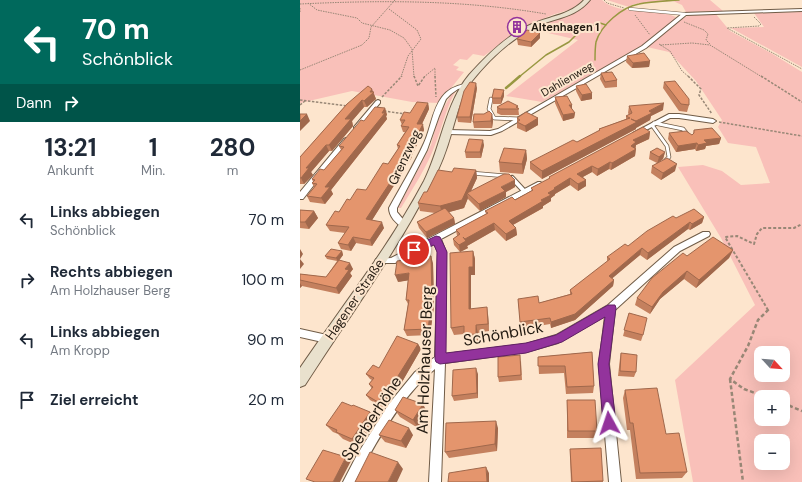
<!DOCTYPE html>
<html lang="de">
<meta charset="utf-8">
<style>
:root{--surface:#fff;--page:#f6f6f7;--text:#1f2937;--muted:#747a83}
body{margin:0;font-family:"DM Sans",sans-serif;background:var(--page);color:var(--text);height:100vh;display:flex;flex-direction:column;font-size:15px;white-space:nowrap}
*{box-sizing:border-box;margin:0}
p{font-size:13px;color:var(--muted)}
.icon{flex:none;width:22px;height:22px;fill:none;stroke:currentColor;stroke-width:2;stroke-linecap:round;stroke-linejoin:round}
.map{position:relative;flex:1;overflow:hidden}
.drawer{display:flex;flex-direction:column;background:var(--surface);width:300px}
.drawer>*{flex:none}
.top-card{background:#00695c;color:#fff;overflow:hidden}
.needle{width:26px;rotate:116deg}
.fabs{position:absolute;left:454px;top:346px;display:grid;gap:8px}
.fabs a{display:grid;place-items:center;width:36px;height:36px;border-radius:8px;background:var(--surface);box-shadow:0 4px 16px #0002;font-size:20px}
.pin{position:absolute;display:grid;place-items:center;width:34px;height:34px;color:#fff;margin:-17px;border:2px solid #fff;border-radius:50%;box-shadow:0 1px 4px #0007}
.me{position:absolute;width:44px;margin:-22px;rotate:355deg;stroke-linejoin:round;filter:drop-shadow(0 0 3px #0008)}
.turn{display:flex;align-items:center;gap:14px;height:84px;padding:0 16px;font-size:18px}
.turn .icon{width:52px;height:52px;stroke-width:2.5}
.turn b{display:block;font-size:28px;line-height:34px}
.then{display:flex;align-items:center;height:38px;padding:0 16px;background:#0003;gap:8px;font-size:15px}
.eta{display:flex;justify-content:space-evenly;align-items:center;height:68px;text-align:center}
.eta b{font-size:24px;font-weight:700;line-height:28px}
ul{padding:0;list-style:none}
li{display:flex;align-items:center;gap:12px;height:60px;padding:0 16px}
li div{flex:1}
li b{display:block;font-size:15px}
li em{font-style:normal}
main{display:flex;flex:1;min-height:0}
.map>svg:first-child{display:block}
</style>
<main>
<section class="drawer">
<div class="top-card">
<div class="turn"><svg class="icon" aria-label="left" viewBox="0 0 24 24"><path d="M17 20v-9H6M10 6l-5 5 5 5"/></svg><div><b>70 m</b>Schönblick</div></div>
<div class="then">Dann<svg class="icon" aria-label="right" viewBox="0 0 24 24"><path d="M7 20v-9h11M14 6l5 5-5 5"/></svg></div>
</div>
<div class="eta">
<div><b>13:21</b><p>Ankunft</p></div>
<div><b>1</b><p>Min.</p></div>
<div><b>280</b><p>m</p></div>
</div>
<ul>
<li><svg class="icon" aria-label="left" viewBox="0 0 24 24"><path d="M17 20v-9H6M10 6l-5 5 5 5"/></svg><div><b>Links abbiegen</b><p>Schönblick</p></div><em>70 m</em></li>
<li><svg class="icon" aria-label="right" viewBox="0 0 24 24"><path d="M7 20v-9h11M14 6l5 5-5 5"/></svg><div><b>Rechts abbiegen</b><p>Am Holzhauser Berg</p></div><em>100 m</em></li>
<li><svg class="icon" aria-label="left" viewBox="0 0 24 24"><path d="M17 20v-9H6M10 6l-5 5 5 5"/></svg><div><b>Links abbiegen</b><p>Am Kropp</p></div><em>90 m</em></li>
<li><svg class="icon" aria-label="arrive" viewBox="0 0 24 24"><path d="M6 21V4h12l-3 4 3 4H6"/></svg><div><b>Ziel erreicht</b></div><em>20 m</em></li>
</ul>
</section>
<div class="map">
<svg width="502" height="482" viewBox="0 0 502 482">
<rect width="100%" height="100%" fill="#fde5cd"/>
<path fill="#f9c0b9" fill-rule="evenodd" d="M0,0h282c-6,9 -17,11 -27,14 -28,10 -48,24 -71,42l-11,-2 -6,6 -7,-1 -7,6 6,2 -3,3 8,2 -25,31 -27,-1 -60,-11 -52,12z
M290,0h12c16,16 61,8 75,18l-32,27 -103,57 -36,-6 72,-56 -47,-11 51,-20z
M307,0h103l13,11 -37,1 -4,-7 -9,-4 -39,3 -5,3z
M502,12v55l-71,-39 33,-1 -10,-14z
M395,13h20l15,18 41,22 31,19v410h-109l-18,-102 80,-75 -34,-67 -43,-71 25,-2 19,6 19,14 29,-2 -14,-36 -28,-4 -10,-16 4,-7 -26,-39 -27,-29 -22,-5 38,-30zM461,353h22v22h-22zM461,397h22v22h-22zM461,441h22v22h-22z
M155,92c-9,17 -13,35 -20,53 -8,22 -22,43 -34,63h-3l33,-63 7,-27 14,-25z"/>
<g fill="none" stroke-linecap="round" stroke-linejoin="round">
<path stroke="#989841" stroke-width="1.5" d="M295,60c0,-6 0,-12 1,-18 5,-17 26,-35 43,-38 13,-3 27,-3 40,-4
M219,77l27,-22 23,-13 10,-10 21,-9 6,2"/>
<path stroke="#989841" stroke-width="2.5" d="M206,88l14,-12"/>
<g stroke="#705c47" stroke-width="3.5">
<path id="service-far2" d="M330,9l55,5"/>
</g>
<g stroke="#705c47" stroke-width="4.5">
<path id="service-far1" d="M191,99l-2,10 5,9 25,1
M354,123l29,6 4,5
M352,125l15,21 2,11 -3,3
M171,173l35,3"/>
</g>
<g stroke="#705c47" stroke-width="6">
<path id="service" d="M212,178l13,14"/>
</g>
<g stroke="#705c47" stroke-width="2">
<path id="minor" d="M502,9v2l-116,4 -40,33 -144,83 -11,4 -43,-1 -3,-2 3,-2 42,1 8,-2 144,-83 41,-33z
M165,84l2,1v2l-9,2 -7,5 -5,5 -7,17 -12,34 -30,58v4l10,12 -4,3c-7,-3 -14,-11 -14,-19 12,-22 25,-43 35,-65 7,-15 8,-33 18,-46 6,-8 13,-11 23,-13z
M78,100l2,1v2l-22,26h-4v-2l22,-26z
M369,114h10l34,5 3,2 -3,2 -34,-5h-9l-32,16h-4l-1,-1z
M46,138l3,2 -1,1 -45,58h-3v-7l44,-53z
M238,182h2l4,2 -103,55 5,13 -1,102 81,-10 30,-9 52,-30 66,-58 29,-15h6l1,2 -1,2 -29,15 -65,59 -6,54 12,118h-12l-10,-118 6,-48 -47,27 -32,9 -81,11 -4,119h-12l6,-113c-33,26 -61,76 -80,113h-12l14,-27 31,-50 27,-33 20,-15 3,-105 -4,-9 -39,20h-19l-1,-2 1,-2 15,-1z
M0,329l27,6 3,1 2,3 -2,3 -3,1 -27,-6z"/>
</g>
<g stroke="#705c47" stroke-width="2">
<path id="secondary" d="M284,0h6c-15,19 -39,18 -59,29 -22,12 -43,32 -59,52 -11,15 -15,33 -20,50 -5,18 -11,35 -20,51 -36,71 -84,136 -127,203l-5,2v-19c42,-62 89,-121 124,-187 17,-34 21,-77 45,-106 17,-19 39,-41 63,-51 18,-8 38,-9 52,-24z"/>
</g>
<path stroke="#988776" stroke-width="1" stroke-dasharray="1.5 1" stroke-linecap="butt" d="M304,0l3,3 17,5
M8,3l9,7 40,8 5,5 28,7 14,8 8,11 2,28
M0,4c83,-4 165,-4 246,10
M0,8v4
M89,9l28,21 4,9 -13,17 -7,21
M335,15l15,20
M454,17l7,7 -2,2 -32,2 75,41
M384,22l20,8 4,4 -2,6 4,4
M359,44l11,7 12,20 7,6
M360,45l32,-2 18,2 52,32
M0,70l62,-25 7,-7 2,-11 24,-27
M124,77l11,-9v9"/>
<path stroke="#988776" stroke-width="1.5" stroke-dasharray="2.5 1.5" stroke-linecap="butt" d="M114,76l4,10 7,-10
M135,76l1,21
M388,76l13,13 -2,6 13,19
M461,76l41,26
M82,97l20,-21
M0,100l48,6
M0,105l5,-4
M84,111l21,3
M419,122l83,14"/>
<path stroke="#988776" stroke-width="2" stroke-dasharray="3 2" stroke-linecap="butt" d="M468,310l-43,-73 12,-1 17,8 3,-10 5,-6h32l8,-4"/>
<path stroke="#988776" stroke-width="2.5" stroke-dasharray="4 2.5" stroke-linecap="butt" d="M430,379l13,103
M466,397l-22,-8 -14,-10 18,-33 10,-26 11,-11
M483,403l19,8"/>
<use href="#service-far2" stroke="#fff" stroke-width="2.5"/>
<use href="#service-far1" stroke="#fff" stroke-width="3"/>
<use href="#service" stroke="#fff" stroke-width="4"/>
<use href="#minor" fill="#fff" fill-rule="evenodd"/>
<use href="#secondary" fill="#e9e1cd" fill-rule="evenodd"/>
</g>
<path fill="#c4805e" d="M240,38l-9,9 -13,-2 -1,-6z
M327,56l23,5 -1,6 -17,1 -6,-6z
M301,73l16,7v7l-12,1 -5,-9z
M364,82l25,23 -2,7 -8,-1 -16,-23z
M276,86l16,13 -11,2 -5,-10z
M177,88l-6,35 -13,-1 -1,-5z
M73,92l3,7 -9,8h-3l-12,14 1,5 -21,25h-3l-18,21 2,3 -9,9h-4v-27l47,-53z
M204,96l-3,8h-8l-1,-6z
M255,97l17,12 3,4 -1,5 -11,3 -8,-18z
M128,103l1,6 -7,15 2,6 -12,25v2l-40,63 12,8 -12,18 -16,-3 -5,8 -10,-2 -3,-6 7,-10 -15,-2 -4,-6 24,-25 16,-10 22,-26 10,-15 -1,-4 8,-13h-2l-2,-6 1,-1 -2,-5 10,-7z
M218,106l1,9h-18l-4,-2v-6z
M329,106l34,4 -12,6 -1,4 -14,8v1l-94,50 -12,-10v-7l47,-20 22,-11v-2l27,-10v-3l3,-1 -1,-2z
M85,108l2,7 -1,1 1,3 -56,71 2,4 -8,10 -15,-2 -3,-6 7,-9 -2,-4 1,-1 -1,-3 12,-9 12,-14 5,-6 -2,-4z
M192,114l1,7 -1,7h-18l-1,-6z
M217,118h21v7l-12,7 -9,-4z
M394,130l27,8 -2,6 -13,2 -1,3 -9,2 -1,-2 -19,3 -8,-13 1,-6 23,2 1,-1z
M350,132l-1,7 -13,6 -1,11 -24,14 -2,-1 -12,7 -5,-4 -9,5 3,3v6l-8,5 -8,-6 -15,9v1l-4,3v3l-8,5v2l-30,17 3,3 1,7 -11,6 -11,-11 -28,16 1,2 -8,4 -6,-7 -1,-6 4,-3 -1,-6 30,-16 -1,-3 30,-11 17,-9 -1,-3 18,-9v-2z
M184,145l-3,13h-15l-1,-6z
M226,150l1,9 -4,15 -23,-2 -1,-10z
M350,152h15l-2,7 -5,4 17,8 -14,9 -10,-7 1,-7 5,-3 -8,-4z
M176,170l1,8 -6,13 44,-4 -9,5v5l-26,14 -12,-12v-1l-4,10 -15,4 5,6 1,6 -28,14 -8,-10 -2,-6 18,-9 -15,-2 -2,-8 9,-11 25,-20z
M0,210l14,1 4,7 -9,11 -9,-1z
M404,217l-2,6 -12,7 -2,-1 -41,31 -7,-5 -28,23 2,2 -1,6 -38,34 -24,8 -1,-4 -29,5 -3,-30 21,4 31,-9v-4l37,-28v-5l21,-11 48,-28z
M433,250l-4,8 -33,30 -12,-9 -24,20 -10,15 -15,-9 2,-7 50,-42z
M42,251l1,4 -4,5 14,9 -3,4 2,3 -13,18 -37,-8 -2,2v-14l26,3 11,-16 -10,-2 -2,-3z
M173,251l2,8v16h-4v34l17,5 1,17 -11,2v8l-12,2 -2,-9 -10,1 -3,-7z
M133,263l1,43 -4,29 -23,1 -3,-6 4,-26 -2,-4 2,-20 -10,2z
M329,313l14,22 -2,6 -18,-5z
M118,344l3,5 -19,33 -20,25 -12,-7 -4,-5 6,-6 -3,-5 3,-4 -2,-1 -4,-5 13,-6z
M292,352l2,34 -1,7 -27,1 -2,-21 -25,1 -1,-17z
M321,353l15,19 -2,5 -16,-1 2,-18z
M221,361l1,19 -23,2 -1,-5z
M178,374v24l-24,3 -2,-5z
M325,390l41,44 21,38 -5,6 -46,1 -6,-49h-3l-4,-32z
M267,400l30,31 -2,7h-28z
M52,406l18,6 6,7 -17,27 -16,-7 -5,-5 -5,-2 -7,-7z
M95,410l32,2 -9,16 -18,-11z
M198,428l-1,23 -48,7 -4,-6z
M79,435h34l-7,13 -21,-6z
M270,449l33,32v1h-32l-1,-26z"/>
<path fill="#a0684c" d="M240,33v5l-9,9v-5z
M350,61l-1,6 -17,1 1,-5z
M176,83l1,5 -6,35 -1,-6z
M72,89l4,10 -9,8 -3,-6z
M204,90v6l-3,8v-6z
M292,93v6l-11,2 1,-6z
M62,100l2,7 -12,14 1,5 -21,25 -3,-6 16,-26z
M128,103l1,6 -10,21 -2,-6z
M364,103l-1,7 -12,6 -1,4 -14,8v1l-94,50v-8l107,-60z
M269,105h3v5z
M85,108l2,7 -1,1 1,3 -56,71 2,4 -8,10 -4,-6 4,-11z
M275,113l-1,5 -11,3v-6z
M7,114l3,7 -10,10v-10z
M192,114l1,7 -1,7 -1,-7z
M238,118v7l-12,7 -1,-6z
M123,124l1,6 -12,25v2l-43,68 -3,-6 43,-68z
M350,132l-1,7 -13,6 -1,4 -4,-3 2,-6z
M421,138l-2,6 -13,2 -1,3 -9,2 2,-6 6,-5z
M183,140l1,5 -3,13 -1,-6z
M397,143l-2,6 -19,3 2,-6z
M26,145l3,6 -18,21 2,3 -9,9 -3,-6 5,-10z
M336,149l-1,7 -24,14 1,-7z
M226,150l1,9 -4,15 -1,-10z
M365,152l-2,7 -6,5 2,-7z
M310,162l-1,7 -12,7 1,-7z
M377,164l-2,7 -14,9 2,-7z
M292,166v6l-15,8v-6z
M176,170l1,8 -8,17 -2,-2 1,5 -4,10 -22,6 -2,-8z
M270,178v7l-15,9v1l-4,3v3l-8,5v2l-34,19v-6l32,-21 13,-12z
M215,180v7l-9,5v5l-26,14 -1,-7 22,-17z
M286,180v6l-8,5v-7z
M14,211l4,7 -9,11 -4,-7z
M404,217l-2,6 -12,7 2,-6z
M154,218l1,6 -28,14 -1,-6z
M82,222l2,6 -12,18 -2,-6z
M390,222l-2,7 -41,31 1,-7z
M194,223l1,7 -28,16 1,2 -8,4 -1,-7 6,-6z
M216,228l1,7 -11,6v-7z
M53,237l3,6 -5,8 -3,-6z
M342,248l-2,7 -32,27 1,-6z
M0,249l3,5 -3,5z
M433,250l-4,8 -33,30 3,-8z
M42,251l1,4 -5,7 -2,-4z
M173,251l2,8v16h-4v41l-2,-7v-42z
M131,256l2,7 1,43 -4,29 -2,-6z
M0,259l4,5 -4,5z
M50,263l3,6 -3,4 2,3 -13,18 -3,-6 9,-19z
M387,271l-3,8 -24,20 -10,15 2,-7 11,-15z
M109,273l2,7 -13,2 -3,-7z
M314,280l-1,6 -38,34 -24,8v-6z
M0,283l2,3 -2,2z
M187,307l1,7 1,17 -1,-7z
M176,325l2,8v8l-2,-7z
M118,344l3,5 -19,33 -20,25 -4,-5z
M176,368l2,6v24l-1,-5z
M123,404l4,8 -9,16 -5,-8z
M70,412l6,7 -17,27 -7,-7z
M196,421l2,7 -1,23 -2,-7z
M109,428l4,7 -7,13 -5,-7z
M46,457l5,4 -11,21h-7z
M98,462l5,7 -6,13h-9z
M186,467l3,6v9h-2z"/>
<path fill="#e4956d" stroke="#a0684c" d="M227,30l13,3 -9,9 -14,-3z
M344,53l6,8 -17,2 -6,-7z
M312,72l5,8 -12,2 -4,-9z
M375,81l14,18v6l-8,-1 -17,-22z
M170,82l6,1 -6,34h-13l7,-26z
M286,84l6,9 -10,2 -6,-9z
M68,86l4,3 -2,3h4l-10,9 -2,-1 -17,19h6l-22,26h-3l-20,23h3l-8,10h-1v-21l47,-53z
M194,89l10,1 -3,8h-9z
M267,96l5,9h-3l6,8 -12,2 -8,-18z
M208,101l10,5 -2,1 3,2h-19l-3,-2z
M117,102l11,1 -11,21h6l-14,27h2l-45,68 16,3 -12,18 -17,-3 -5,8 -10,-2 11,-16 -23,-2 9,-14 4,1 8,-13 3,1 7,-11 9,1 17,-27 5,1 12,-18 -3,-1 12,-18 -8,-1 4,-6h-5l4,-8 6,1z
M364,103l-15,8 3,2 -16,8 -5,-2 6,3 -95,49 -12,-9 43,-22 4,2 23,-12 -1,-1 31,-11 -4,-2 6,-3 -3,-7z
M75,107l10,1 -3,5h3l-60,74h5l-9,11 -14,-2 10,-12 -5,-1 3,-3 -3,-1 8,-10 4,1 12,-14 8,-9 -5,-1 22,-26 3,1z
M189,111l3,3 -1,7 -18,1 1,-8h10z
M226,112l12,6 -13,8 -8,-4 3,-2 -3,-2z
M0,114h7l-7,7z
M343,127l7,5 -17,8 3,2 -5,4 5,3 -24,14 -2,-1 -12,7 -6,-3 -15,8 9,6 -8,4 -8,-6 -16,10 1,1 -7,4 3,2 -10,5 2,1 -34,20 7,7 -10,6 -12,-11 -29,16 -2,-2 3,4 -7,4 -6,-6 7,-5 -4,-4 32,-17 -3,-2 27,-14 3,3 18,-10 -2,-2 19,-10 -1,-1z
M412,128l9,10 -17,2 3,3 -9,2 -1,-2 -19,3 -9,-13 17,-2 6,4 2,-2v-3z
M169,139l14,1 -3,12h-15z
M204,148l22,2 -4,14 -23,-2z
M357,148l8,4 -6,5 -9,-5z
M367,158l10,6 -14,9 -11,-7z
M154,168l22,2 -14,30 -22,6 -22,-3 6,-11h3l11,-22 14,2z
M204,174h5l6,6 -14,7 4,4 -26,13 -12,-11z
M145,208l9,10 -28,14 -9,-10z
M394,209l10,8 -12,7 -2,-2 -42,31 -6,-5 -33,28 5,4 -39,34 -24,8 -1,-4 -30,4 -2,-23 20,-3 1,7 33,-9 -2,-4 40,-31 -3,-2 18,-13 3,2 19,-15 26,-15 3,2z
M0,210l14,1 -9,11h-5z
M413,237l20,13 -34,30 -12,-9 -24,21 -11,15 -15,-9 15,-20 31,-25 4,3z
M31,249l11,2 -6,7 -11,-2z
M173,251v16h-4v42l18,-2 1,17 -12,1v9l-12,1v-9l-13,2 -1,-75z
M131,256l1,44 -4,29 -24,1 5,-30h-3l3,-27 -14,2 2,-14z
M39,260l11,3 -5,6 4,1 -13,18 -36,-8v-6l26,3z
M329,313l18,5 -4,17 -19,-5z
M97,336l21,8 -20,32 -20,26 -12,-7 7,-8 -4,-3 5,-6 -8,-4 7,-9 6,3z
M292,352l2,34 -27,1 -2,-21h-27v-9z
M321,353l16,2 -1,17 -16,-1z
M220,355l1,20 -23,2v-20z
M176,368l1,25 -25,3 1,-26z
M357,388l9,46 13,-1 8,39 -47,1 -7,-50h-3l-5,-33z
M103,397l20,7 -10,16 -18,-10z
M267,400h28l2,31h-29z
M42,402l10,4 1,-1 17,7 -18,27 -16,-7 1,-2 -11,-5z
M89,420l20,8 -8,13 -22,-6z
M196,421l-1,23 -50,8 1,-29z
M301,448l2,33 -31,1 -2,-33z
M23,450l23,7 -13,25h-18l-9,-3z
M70,452l28,10 -10,20h-33z
M186,467l1,15h-39l1,-9z"/>
<path fill="#93339c" stroke="#602165" d="M136,236l4,1 7,15 -1,101 80,-10 30,-8 52,-30h7l1,3 -7,56 7,59 -2,5 -5,1 -4,-1 -2,-5 -5,-59 7,-47 -43,25 -36,11 -86,11 -4,-2 -1,-3 2,-107 -3,-7 -20,9 -4,-4 1,-2z"/>
<defs>
<g id="building-ring" transform="scale(1)"><circle r="9.5" fill="#fde5cd" stroke="#93339c" stroke-width="1.5"/><path d="M-4-6H4V6H1V3H-1V6H-4ZM-2.5-4.3h1.7v1.8h-1.7ZM.8-4.3h1.7v1.8H.8ZM-2.5-1h1.7V.8h-1.7ZM.8-1h1.7V.8H.8Z" fill="#93339c"/></g>
</defs>
<g fill-rule="evenodd">
<use href="#building-ring" x="217" y="27"/>
</g>
<g text-anchor="middle" stroke-width="4" stroke-linejoin="round" paint-order="stroke">
<g font-size="11" font-weight="bold" fill="#221a11" stroke="#fde5cd" text-anchor="start">
<text x="231" y="31">Altenhagen 1</text>
</g>
<g font-size="11" fill="#221a11" stroke="#fde5cd">
<text transform="translate(267 79) rotate(-30)" y="4">Dahlienweg</text>
</g>
<g font-size="13" fill="#221a11" stroke="#fde5cd">
<text transform="translate(104 157) rotate(-65)" y="5">Grenzweg</text>
<text transform="translate(54 299) rotate(-56)" y="5">Hagener Straße</text>
</g>
<g font-size="16" fill="#221a11" stroke="#fde5cd">
<text transform="translate(203 333) rotate(-10)" y="6">Schönblick</text>
<text transform="translate(124 360) rotate(-88)" y="6">Am Holzhauser Berg</text>
<text transform="translate(71 418) rotate(-57)" y="6">Sperberhöhe</text>
</g>
</g>
</svg>
<div class="fabs">
<a><svg class="needle" viewBox="-14 -14 28 28"><path d="M0-13l5 13h-10z" fill="#e53935"/><path d="M0 13l5-13h-10z" fill="#747a83"/></svg></a>
<a>+</a>
<a>−</a>
</div>
<div class="pin" style="left:114px;top:250px;background:#d93025"><svg class="icon" aria-label="arrive" viewBox="0 0 24 24"><path d="M6 21V4h12l-3 4 3 4H6"/></svg></div>
<svg class="me" style="left:309px;top:423px" viewBox="-20 -20 40 40"><path d="M0-17L14 15 0 8-14 15z" fill="#93339c" stroke="#fff" stroke-width="4"/></svg>
</div>
</main>
